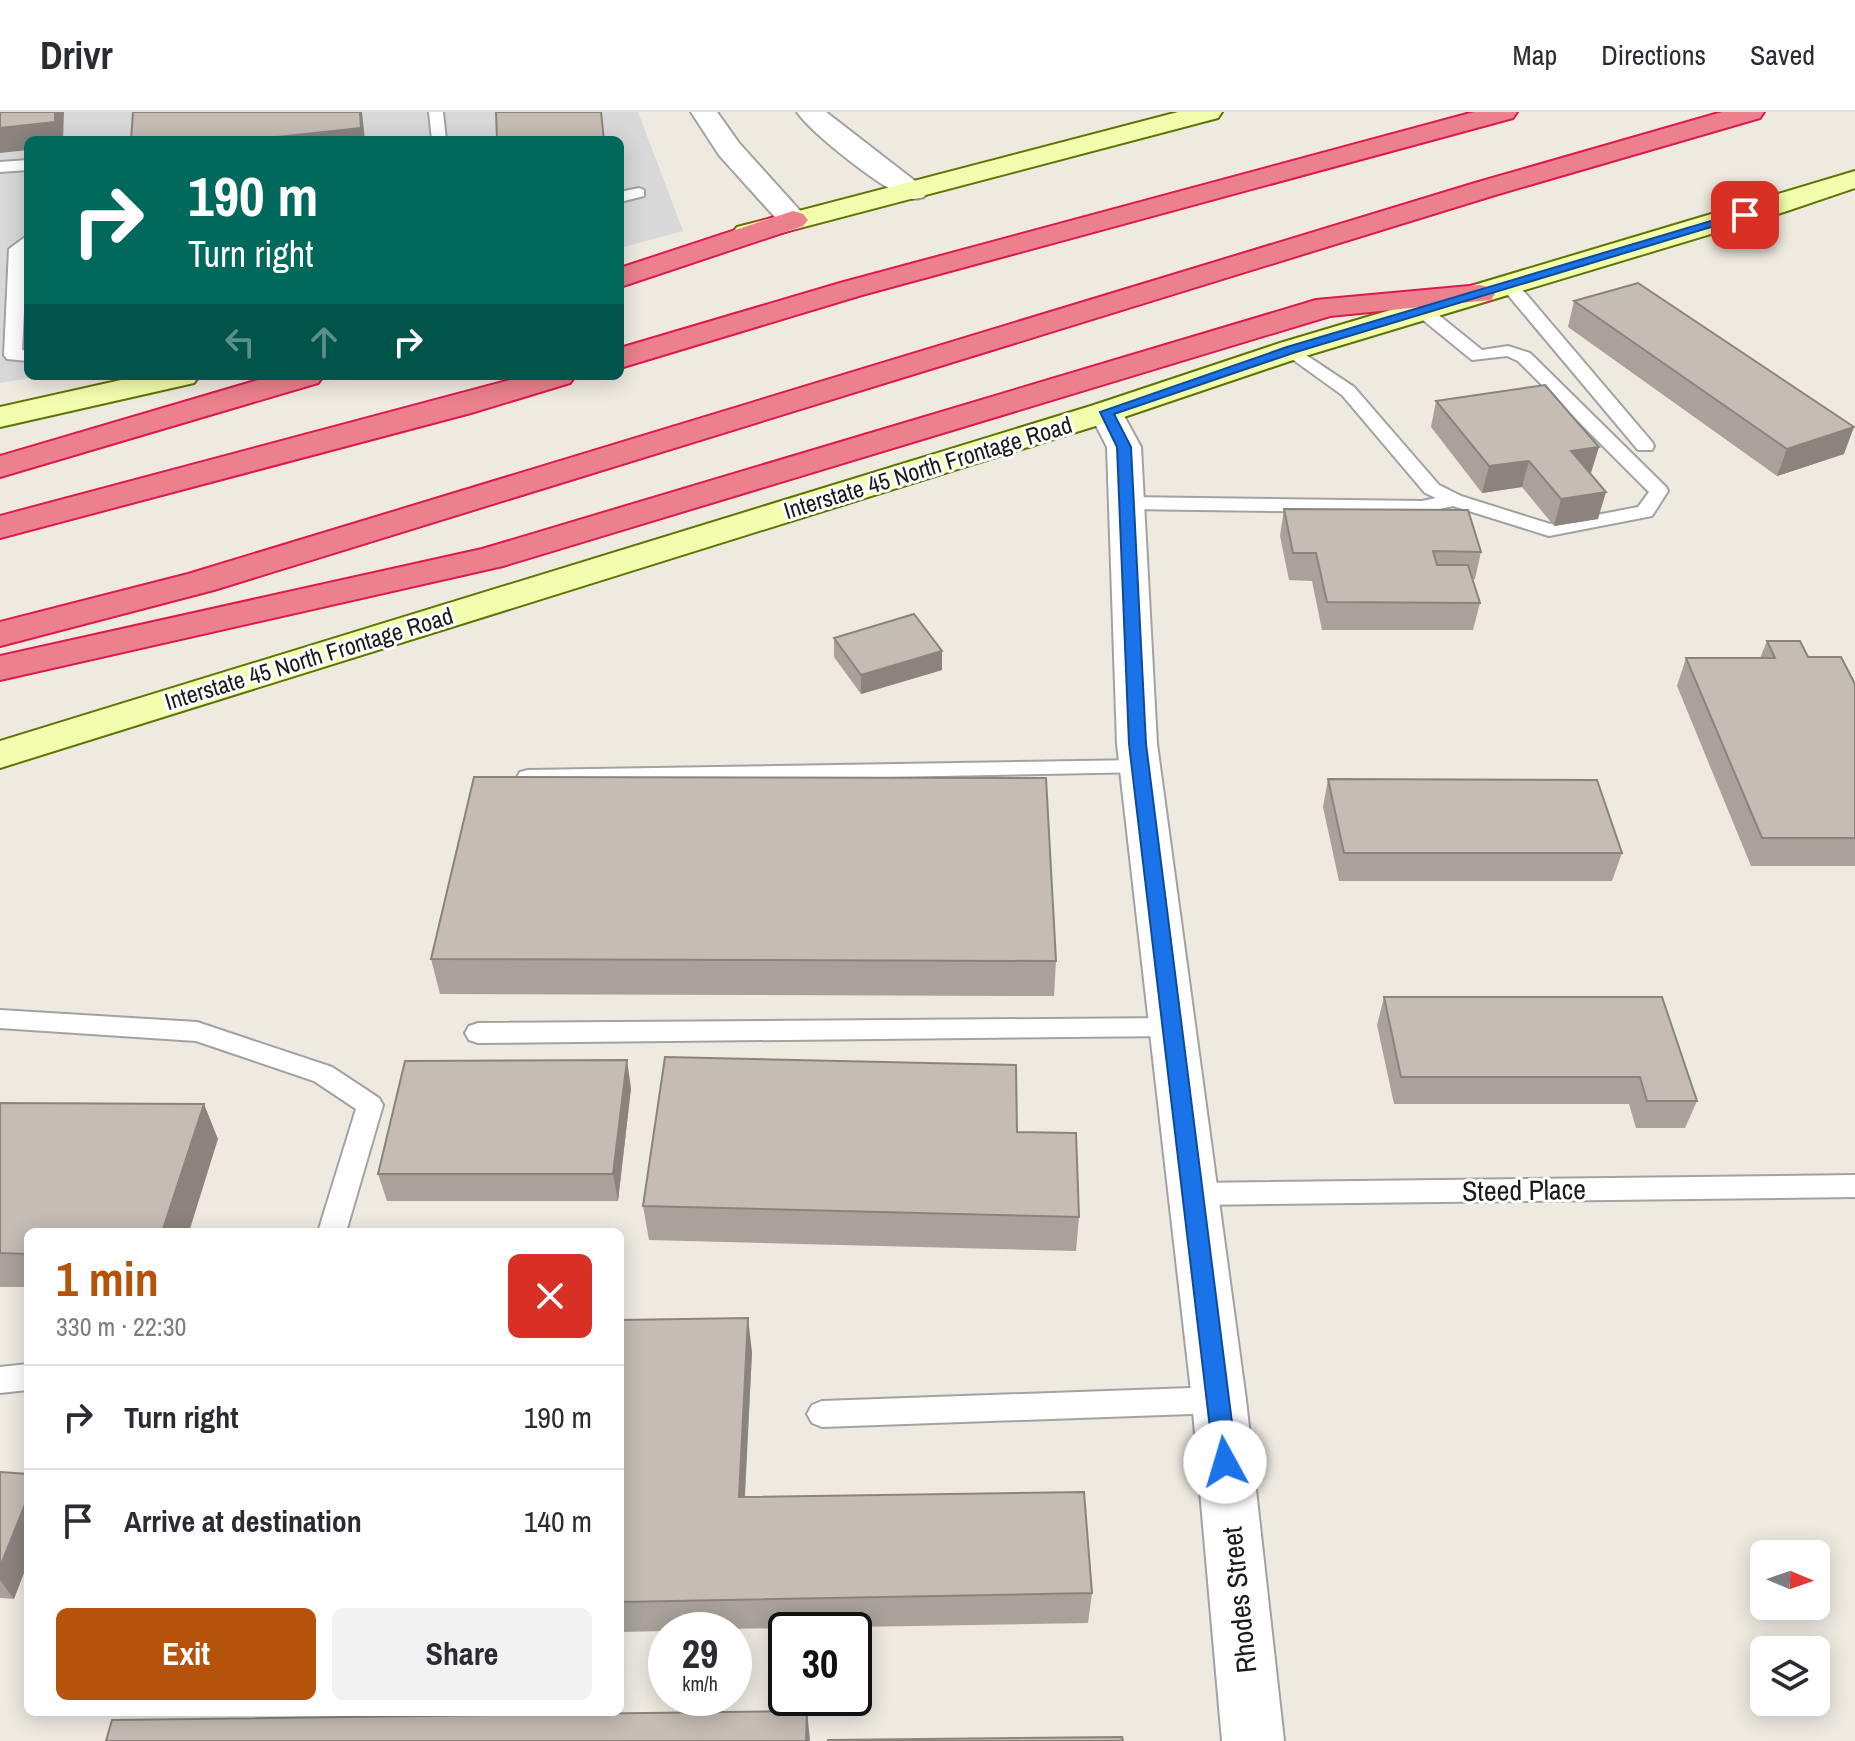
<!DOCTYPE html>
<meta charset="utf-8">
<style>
:root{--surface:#fff;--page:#f2f2f3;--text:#2b2b33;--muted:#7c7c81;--line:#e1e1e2;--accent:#b45309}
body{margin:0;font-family:"Archivo Narrow",sans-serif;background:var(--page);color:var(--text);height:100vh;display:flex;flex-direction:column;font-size:30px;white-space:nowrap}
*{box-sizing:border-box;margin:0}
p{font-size:26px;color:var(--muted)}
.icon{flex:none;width:44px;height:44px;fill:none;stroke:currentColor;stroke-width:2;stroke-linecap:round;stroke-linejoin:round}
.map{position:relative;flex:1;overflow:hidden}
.drawer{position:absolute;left:24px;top:1116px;width:600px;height:488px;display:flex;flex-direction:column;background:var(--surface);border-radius:12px;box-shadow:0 4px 20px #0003}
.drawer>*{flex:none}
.banner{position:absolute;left:24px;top:24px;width:600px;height:244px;border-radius:12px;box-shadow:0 4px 20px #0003;background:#00695c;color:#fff;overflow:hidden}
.needle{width:52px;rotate:92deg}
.buttons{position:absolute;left:1750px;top:1428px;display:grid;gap:16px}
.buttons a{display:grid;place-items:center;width:80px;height:80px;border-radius:12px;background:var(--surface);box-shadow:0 4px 20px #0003;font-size:40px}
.speed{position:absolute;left:648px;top:1500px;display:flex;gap:16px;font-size:40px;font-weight:700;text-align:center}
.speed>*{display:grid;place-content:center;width:104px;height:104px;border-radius:50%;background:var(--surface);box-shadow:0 4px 20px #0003;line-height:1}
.speed small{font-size:20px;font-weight:400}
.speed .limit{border:4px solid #111;border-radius:12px;background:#fff;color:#111}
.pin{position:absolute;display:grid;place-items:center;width:68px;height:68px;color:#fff;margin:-34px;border-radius:16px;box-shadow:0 4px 12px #0006}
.me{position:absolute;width:88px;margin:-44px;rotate:354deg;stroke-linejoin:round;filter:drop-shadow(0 0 6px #0008)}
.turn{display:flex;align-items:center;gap:28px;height:168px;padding:0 32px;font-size:36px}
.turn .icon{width:104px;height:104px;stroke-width:2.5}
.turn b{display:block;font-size:56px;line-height:68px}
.lanes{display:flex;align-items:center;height:76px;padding:0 32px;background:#0003;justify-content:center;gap:40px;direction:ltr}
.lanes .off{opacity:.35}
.round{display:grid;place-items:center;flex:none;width:84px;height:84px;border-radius:12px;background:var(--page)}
.headline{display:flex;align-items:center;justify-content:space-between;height:136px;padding:0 32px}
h1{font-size:48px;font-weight:700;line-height:60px;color:var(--accent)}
.primary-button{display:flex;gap:16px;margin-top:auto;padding:16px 32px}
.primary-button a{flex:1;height:92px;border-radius:12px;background:var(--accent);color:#fff;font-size:32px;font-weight:700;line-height:92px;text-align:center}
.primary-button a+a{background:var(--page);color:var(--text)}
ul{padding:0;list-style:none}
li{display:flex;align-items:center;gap:24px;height:104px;padding:0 32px;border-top:2px solid var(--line)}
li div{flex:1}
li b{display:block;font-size:30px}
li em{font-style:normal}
header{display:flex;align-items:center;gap:48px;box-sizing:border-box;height:112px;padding:0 40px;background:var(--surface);border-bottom:2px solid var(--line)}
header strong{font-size:38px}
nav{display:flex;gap:44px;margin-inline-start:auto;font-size:28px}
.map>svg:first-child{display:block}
</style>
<header>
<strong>Drivr</strong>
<nav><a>Map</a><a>Directions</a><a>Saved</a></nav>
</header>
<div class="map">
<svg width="1855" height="1629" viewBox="0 0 1855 1629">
<rect width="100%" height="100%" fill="#eeeae0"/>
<path fill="#d9d8d8" d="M0,0h638l45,119 -63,17v-108h-592v236h15l-43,7z"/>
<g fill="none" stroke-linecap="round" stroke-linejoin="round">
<g stroke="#a2a2a2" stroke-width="4">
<path id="lane" d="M429,0h14l3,28h-14z
M28,48v10l-28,2v-10z
M639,76l5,2v6l-24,6v-10z
M28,123l-6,115 6,1v10l-21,-2 -3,-4 5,-106z
M1509,168l6,1 137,161 2,4 -2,4h-14l-135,-161 -2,-4 2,-4z
M1424,195l6,1 52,42 26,-4 22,7 136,134 2,4 -16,25 -103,20 -96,-30 -31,7 -296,-4 -10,-6 10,-6 296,4 14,-3 -11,-5 -83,-98 -57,-41 -3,-4 9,-5 63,42 85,98 22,11 89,28 88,-17 11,-15 -131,-131 -11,-5 -35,4 -54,-44 -2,-4 2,-4z
M1140,648l8,2 3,5 -3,5 -620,12 -8,-2 -3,-5 3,-5 8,-2z
M0,898l197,12 135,45 47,31 4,7 -37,127h-28l38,-123 -42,-28 -118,-40 -196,-13z
M1173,906l9,2 4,7 -4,7 -9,2 -695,7 -9,-3 -4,-7 4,-7 9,-3z
M1855,1063v22l-662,8 -10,-3 -4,-8 4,-8 10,-3z
M28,1252v26l-28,3v-26z
M1219,1275l10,4 5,9 -5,9 -10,4 -397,14 -10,-4 -5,-9 5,-9 10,-4z"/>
</g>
<g stroke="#a2a2a2" stroke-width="4">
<path id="street" d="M691,0h26l22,31 64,71 5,6 -5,6 -10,3 -10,-3 -64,-71z
M797,0h29l102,79 -4,6c-7,2 -12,3 -18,0 -25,-9 -95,-64 -109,-85z
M1106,290l12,3 23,42 16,297 89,656 38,341h-62l-30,-341 -75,-656 -10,-297 -18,-35 5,-7z"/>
</g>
<g stroke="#5f7400" stroke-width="4">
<path id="secondary" d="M1178,0h44l-4,6 -471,124 -10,-3 -5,-6 5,-6z
M1855,59v17l-71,24 -482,145 -184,62 -1118,349v-27l1094,-336 186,-62z
M139,264h60l-5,7 -194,44v-20z"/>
</g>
<g stroke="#df194f" stroke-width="4">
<path id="highway" d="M1474,0h43l-4,6 -651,177 -242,73v-20l220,-65z
M1722,0h42l-4,6 -265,77 -1281,395 -214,56v-24l188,-48 1287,-391z
M793,99l10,3 5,6 -5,6 -183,61v-19z
M1480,173l11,3 4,6 -4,6 -161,16 -827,250 -503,114v-24l482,-107 834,-249z
M272,264h51l-5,7 -318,94v-21z
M525,264h50l-5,7 -99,30 -471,125v-22z"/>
</g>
<use href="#lane" fill="#fff" fill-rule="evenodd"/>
<use href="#street" fill="#fff" fill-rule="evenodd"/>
<use href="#secondary" fill="#f3fdae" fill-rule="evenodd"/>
<use href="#highway" fill="#eb818d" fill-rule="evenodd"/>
</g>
<path fill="#a9a29a" d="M1574,189l270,153 -67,22 -209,-149z
M1436,289l155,72h-1l8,46 -44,7 -32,-39 -40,6 -51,-66z
M1284,397l197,43 -6,27h-2l7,24 -7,27h-151l-10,-49 -23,-1 -9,-44z
M834,526l108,32 -81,24 -27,-37z
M1767,529l41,16 47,27v182h-104l-74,-180 9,-28h74z
M1328,667l294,74 -10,28h-273l-16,-74z
M431,847l625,2 -2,35 -614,-2z
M1384,885h278l35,104 -12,27h-49l-7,-24h-235l-17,-79z
M631,976l-13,113h-231l-9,-27z
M0,991l218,36 -190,93v55h-28z
M1017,1020l62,85 -3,34 -427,-11 -6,-34z
M620,1208l132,32 -7,145 347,96 -4,30 -422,7v1l-46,1z
M0,1360l14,127 -14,-1z"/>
<path fill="#8a847d" d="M55,0h9l-1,28h-35v10l-28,3v-25z
M360,0h2l3,28h-116z
M1854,315l-10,27 -67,22 10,-27z
M1599,335l-8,26 -27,5 7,-27z
M1529,349l-7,26 -40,6 7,-27z
M1606,380l-8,27 -44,7 7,-27z
M942,539v19l-81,24v-19z
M627,948l4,28 -13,113 -5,-27z
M204,992l14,35 -29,93h-27z
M748,1206l4,34 -9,176 -4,-31z
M28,1385v66l-14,36 -14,-19v-13z
M807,1599l3,30h-4z"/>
<path fill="#c5bcb3" stroke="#8a847d" stroke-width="2" d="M0,0h55v10l-55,6z
M133,0h227l1,16 -112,12h-118z
M496,0h105l3,28h-107z
M1638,171l216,144 -67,22 -213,-148z
M1545,273l54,62 -28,4 35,41 -45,7 -32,-38 -40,5 -53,-65z
M1284,397l184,1 13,42 -48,-1 4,14h31l12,38 -153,-1 -11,-49h-23z
M914,502l28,37 -81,24 -27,-37z
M1767,529h33l8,16h33l14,27v154h-93l-76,-180h89z
M474,665l572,1 10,183 -625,-2z
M1328,667l269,1 25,73h-278z
M1384,885h278l35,104h-50l-7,-24h-239z
M665,945l351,8 1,67 59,1 3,84 -436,-11z
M627,948l-14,114h-235l27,-113z
M0,991l204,1 -42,128h-134v22l-28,-1z
M748,1206l-9,179 345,-5 8,101 -472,9v-282z
M0,1360l28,2v23l-28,70z
M807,1599l-1,30h-700l6,-21z
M1122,1625l1,4h-295v-1z"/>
<path fill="#1a73e8" stroke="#114b97" stroke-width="2" d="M1741,100l10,3 -455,137 -182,62 17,33 15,297 91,718 -4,7 -8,3 -8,-3 -3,-7 -85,-718 -12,-297 -17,-35 187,-65z"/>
<g text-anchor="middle" stroke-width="6" stroke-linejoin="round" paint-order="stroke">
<g font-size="24" fill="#1b1b1b" stroke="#fff">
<text transform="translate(928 356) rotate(-17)" y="8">Interstate 45 North Frontage Road</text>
<text transform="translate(309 547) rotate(-17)" y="8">Interstate 45 North Frontage Road</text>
</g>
<g font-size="28" fill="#1b1b1b" stroke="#fff">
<text transform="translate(1524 1078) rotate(-1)" y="10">Steed Place</text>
<text transform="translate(1239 1488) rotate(-96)" y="10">Rhodes Street</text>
</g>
</g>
</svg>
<div class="buttons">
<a><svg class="needle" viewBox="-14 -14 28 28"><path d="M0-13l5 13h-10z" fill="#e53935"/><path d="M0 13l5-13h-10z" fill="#7c7c81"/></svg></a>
<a><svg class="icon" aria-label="layers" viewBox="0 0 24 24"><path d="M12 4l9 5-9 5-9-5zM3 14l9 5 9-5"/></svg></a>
</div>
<div class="speed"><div>29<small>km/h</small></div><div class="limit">30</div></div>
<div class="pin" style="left:1745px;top:103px;background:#d93025"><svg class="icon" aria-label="arrive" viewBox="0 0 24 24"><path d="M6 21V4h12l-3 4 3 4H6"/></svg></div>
<svg class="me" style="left:1225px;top:1350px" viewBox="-20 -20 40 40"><circle r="19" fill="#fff"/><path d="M0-13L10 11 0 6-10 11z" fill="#1a73e8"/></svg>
<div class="banner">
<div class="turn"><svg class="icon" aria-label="right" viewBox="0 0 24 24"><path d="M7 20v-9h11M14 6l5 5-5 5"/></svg><div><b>190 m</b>Turn right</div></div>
<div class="lanes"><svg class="icon off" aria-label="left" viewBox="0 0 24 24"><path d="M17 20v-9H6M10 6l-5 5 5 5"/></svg><svg class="icon off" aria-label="ahead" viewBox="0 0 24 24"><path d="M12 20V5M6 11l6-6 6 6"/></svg><svg class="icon" aria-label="right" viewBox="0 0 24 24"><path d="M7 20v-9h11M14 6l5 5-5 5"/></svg></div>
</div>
<section class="drawer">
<div class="headline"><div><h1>1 min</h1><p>330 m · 22:30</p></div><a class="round" style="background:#d93025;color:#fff"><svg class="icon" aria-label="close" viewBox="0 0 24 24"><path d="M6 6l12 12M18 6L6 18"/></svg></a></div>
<ul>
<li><svg class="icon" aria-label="right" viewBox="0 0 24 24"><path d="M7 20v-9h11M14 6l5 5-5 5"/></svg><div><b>Turn right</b></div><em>190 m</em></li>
<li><svg class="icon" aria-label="arrive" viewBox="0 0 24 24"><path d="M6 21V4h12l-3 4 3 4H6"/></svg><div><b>Arrive at destination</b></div><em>140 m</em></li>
</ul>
<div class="primary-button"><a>Exit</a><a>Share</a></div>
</section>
</div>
